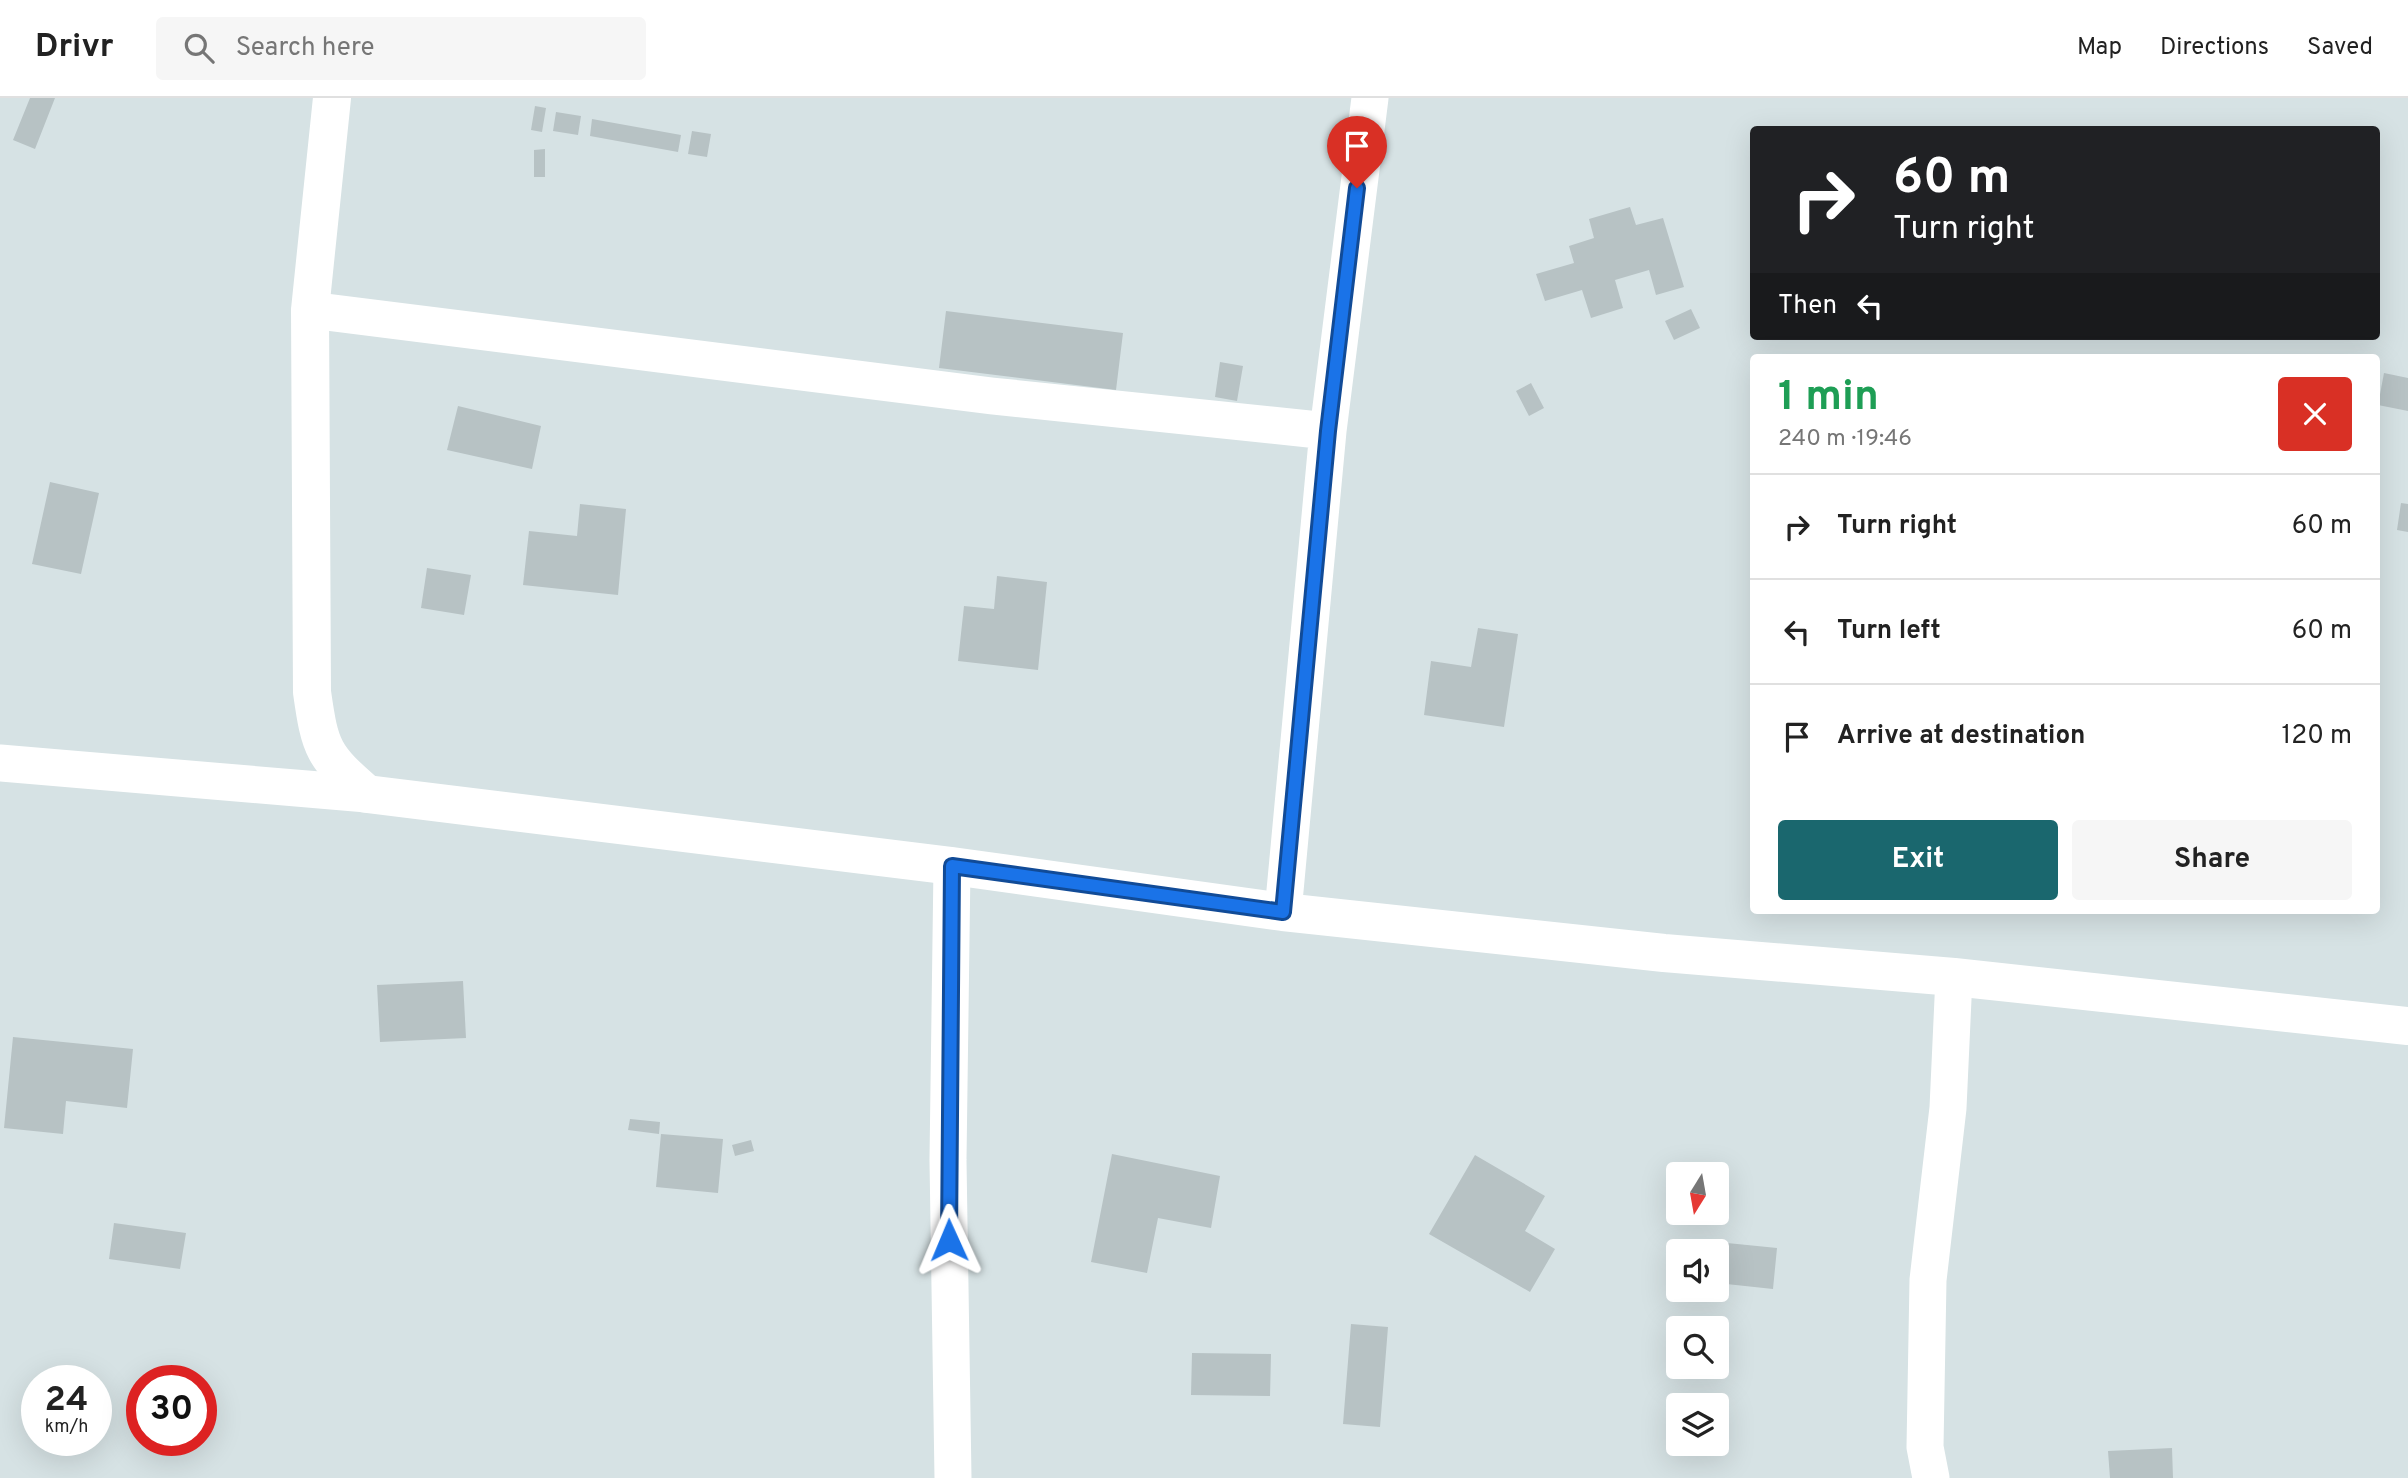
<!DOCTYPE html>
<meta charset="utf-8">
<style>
:root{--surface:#fff;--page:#f6f6f6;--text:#222;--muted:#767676;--line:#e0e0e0;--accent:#1a676e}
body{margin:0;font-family:Overpass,sans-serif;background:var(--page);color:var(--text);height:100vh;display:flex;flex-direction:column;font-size:26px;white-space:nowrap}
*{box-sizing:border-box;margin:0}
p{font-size:23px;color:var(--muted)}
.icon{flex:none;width:38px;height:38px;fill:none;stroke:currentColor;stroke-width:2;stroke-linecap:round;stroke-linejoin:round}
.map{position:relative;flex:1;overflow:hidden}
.panel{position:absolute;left:1750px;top:256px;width:630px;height:560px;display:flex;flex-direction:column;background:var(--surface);border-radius:7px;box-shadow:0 7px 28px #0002}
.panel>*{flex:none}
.banner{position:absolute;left:1750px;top:28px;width:630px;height:214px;border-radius:7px;box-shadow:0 7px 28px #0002;background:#202124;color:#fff;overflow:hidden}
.needle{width:46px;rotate:191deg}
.tools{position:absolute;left:1666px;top:1064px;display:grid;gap:14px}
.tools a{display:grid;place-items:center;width:63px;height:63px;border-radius:7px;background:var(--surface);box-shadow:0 7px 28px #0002;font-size:35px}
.speed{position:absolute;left:21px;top:1267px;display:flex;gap:14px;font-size:35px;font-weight:700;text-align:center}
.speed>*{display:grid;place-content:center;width:91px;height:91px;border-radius:50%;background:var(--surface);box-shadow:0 7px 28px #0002;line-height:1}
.speed small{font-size:18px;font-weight:400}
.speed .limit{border:10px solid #d22;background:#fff;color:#111}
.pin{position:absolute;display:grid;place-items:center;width:60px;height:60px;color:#fff;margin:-72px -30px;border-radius:50% 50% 50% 0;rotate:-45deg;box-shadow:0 0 7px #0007}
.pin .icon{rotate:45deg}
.me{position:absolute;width:77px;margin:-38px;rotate:359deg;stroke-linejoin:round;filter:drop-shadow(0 0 5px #0008)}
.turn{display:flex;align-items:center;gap:24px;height:147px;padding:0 28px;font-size:32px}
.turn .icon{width:91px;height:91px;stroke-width:2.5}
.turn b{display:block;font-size:49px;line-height:60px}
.then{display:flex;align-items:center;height:66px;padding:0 28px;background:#0003;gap:14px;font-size:26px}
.round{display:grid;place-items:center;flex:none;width:74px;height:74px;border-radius:7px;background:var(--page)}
.head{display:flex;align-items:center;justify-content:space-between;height:119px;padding:0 28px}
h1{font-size:42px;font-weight:700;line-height:52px;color:#1e9e55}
.cta{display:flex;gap:14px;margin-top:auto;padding:14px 28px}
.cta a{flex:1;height:80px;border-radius:7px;background:var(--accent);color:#fff;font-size:28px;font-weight:700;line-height:80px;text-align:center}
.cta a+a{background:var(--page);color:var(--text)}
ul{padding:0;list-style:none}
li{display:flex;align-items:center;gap:21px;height:105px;padding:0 28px;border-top:2px solid var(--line)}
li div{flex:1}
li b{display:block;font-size:26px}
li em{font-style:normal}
header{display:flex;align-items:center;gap:42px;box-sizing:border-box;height:98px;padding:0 35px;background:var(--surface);border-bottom:2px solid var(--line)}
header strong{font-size:33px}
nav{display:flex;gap:38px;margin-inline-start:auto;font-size:24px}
.search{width:490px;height:63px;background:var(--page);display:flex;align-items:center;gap:18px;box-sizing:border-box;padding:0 24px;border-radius:7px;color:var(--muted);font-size:26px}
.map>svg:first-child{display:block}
</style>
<header>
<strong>Drivr</strong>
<div class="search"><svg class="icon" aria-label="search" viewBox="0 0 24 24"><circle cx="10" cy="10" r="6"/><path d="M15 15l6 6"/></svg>Search here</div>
<nav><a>Map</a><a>Directions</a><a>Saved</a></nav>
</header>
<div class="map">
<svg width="2408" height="1380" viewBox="0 0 2408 1380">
<rect width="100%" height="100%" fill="#d6e2e4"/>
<path fill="#b7c2c4" d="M30,0h25l-20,51 -22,-9z
M535,8l11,2 -4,24 -11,-2z
M556,14l25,4 -3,19 -25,-4z
M592,21l89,16 -3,17 -88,-16z
M692,33l19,3 -4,23 -19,-3z
M545,51v28h-11v-27z
M1630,109l6,18 27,-7 21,69 -28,8 -7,-25 -34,10 8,28 -32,10 -9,-28 -37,11 -9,-27 38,-11 -5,-17 25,-8 -5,-19z
M1691,211l9,19 -26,12 -9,-19z
M946,213l177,22 -7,57 -177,-22z
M1220,264l23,4 -6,35 -22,-4z
M2384,275l24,5v33l-30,-6z
M1531,285l13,25 -15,8 -13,-25z
M458,308l83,20 -9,43 -85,-19z
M50,384l49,11 -18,81 -49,-10z
M2401,405l7,1v28l-11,-2z
M580,406l46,5 -8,86 -95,-10 6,-54 48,5z
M427,470l44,7 -7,40 -43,-7z
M997,478l50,6 -9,88 -80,-9 6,-55 30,3z
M1478,530l40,6 -14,93 -80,-12 7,-54 40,6z
M463,883l3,57 -86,4 -3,-57z
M13,939l120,12 -6,59 -61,-7 -3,33 -59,-6z
M630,1021l30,3 -1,12 -31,-4z
M661,1036l62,5 -5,54 -62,-6z
M751,1042l3,11 -19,5 -3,-11z
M1112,1056l108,22 -9,52 -53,-10 -11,55 -56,-11z
M1475,1057l70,41 -20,35 30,18 -25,43 -101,-58z
M114,1125l72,10 -6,36 -71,-10z
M1697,1142l80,8 -4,41 -56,-6v-32h-21z
M1351,1226l37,3 -8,100 -37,-3z
M1192,1255l79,1 -1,42 -79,-1z
M2172,1350l1,30h-63l-2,-27z"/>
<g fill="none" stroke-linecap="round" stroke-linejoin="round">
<path stroke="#fff" stroke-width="37" d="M310,212l682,86 336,35
M0,665l367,31
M952,768l-4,294 5,318
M1283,814l45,-481 42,-333
M1931,1380l-6,-31 3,-167 20,-172 6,-131"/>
<path stroke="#fff" stroke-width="38" d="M332,0l-22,212 2,382c8,57 11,64 55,102l585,72 331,46 381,41 290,24 454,49"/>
</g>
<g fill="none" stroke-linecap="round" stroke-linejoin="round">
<g stroke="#114b97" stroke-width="18">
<path id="route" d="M949,1142l3,-374 331,46 45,-481 29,-243"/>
</g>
<use href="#route" stroke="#1a73e8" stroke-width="12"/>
</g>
</svg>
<div class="tools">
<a><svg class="needle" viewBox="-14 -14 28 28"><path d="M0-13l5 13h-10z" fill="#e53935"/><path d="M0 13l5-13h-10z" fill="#767676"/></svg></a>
<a><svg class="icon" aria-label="sound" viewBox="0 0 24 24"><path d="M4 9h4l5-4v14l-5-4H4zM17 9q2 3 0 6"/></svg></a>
<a><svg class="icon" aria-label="search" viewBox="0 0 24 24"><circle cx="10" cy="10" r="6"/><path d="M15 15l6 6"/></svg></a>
<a><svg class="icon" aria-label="layers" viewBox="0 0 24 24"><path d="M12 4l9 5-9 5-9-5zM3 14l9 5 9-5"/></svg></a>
</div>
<div class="speed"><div>24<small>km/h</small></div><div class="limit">30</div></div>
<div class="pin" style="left:1357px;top:90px;background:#d93025"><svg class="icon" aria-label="arrive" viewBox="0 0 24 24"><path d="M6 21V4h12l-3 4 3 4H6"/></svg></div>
<svg class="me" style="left:949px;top:1142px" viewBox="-20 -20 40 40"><path d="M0-17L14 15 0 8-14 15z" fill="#1a73e8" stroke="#fff" stroke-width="4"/></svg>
<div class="banner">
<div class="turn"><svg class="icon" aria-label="right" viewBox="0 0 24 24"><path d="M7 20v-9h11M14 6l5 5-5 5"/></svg><div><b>60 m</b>Turn right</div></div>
<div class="then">Then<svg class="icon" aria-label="left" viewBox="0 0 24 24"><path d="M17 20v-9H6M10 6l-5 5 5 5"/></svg></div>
</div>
<section class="panel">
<div class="head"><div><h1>1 min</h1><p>240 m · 19:46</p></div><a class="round" style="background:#d93025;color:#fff"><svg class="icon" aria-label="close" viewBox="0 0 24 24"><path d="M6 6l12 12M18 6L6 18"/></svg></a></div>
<ul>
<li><svg class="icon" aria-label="right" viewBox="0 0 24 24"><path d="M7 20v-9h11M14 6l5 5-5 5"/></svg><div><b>Turn right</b></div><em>60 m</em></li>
<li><svg class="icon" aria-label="left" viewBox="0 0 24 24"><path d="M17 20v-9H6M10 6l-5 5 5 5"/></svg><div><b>Turn left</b></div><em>60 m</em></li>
<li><svg class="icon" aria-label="arrive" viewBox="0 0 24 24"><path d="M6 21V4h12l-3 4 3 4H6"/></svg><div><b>Arrive at destination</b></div><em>120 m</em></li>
</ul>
<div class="cta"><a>Exit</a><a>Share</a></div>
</section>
</div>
